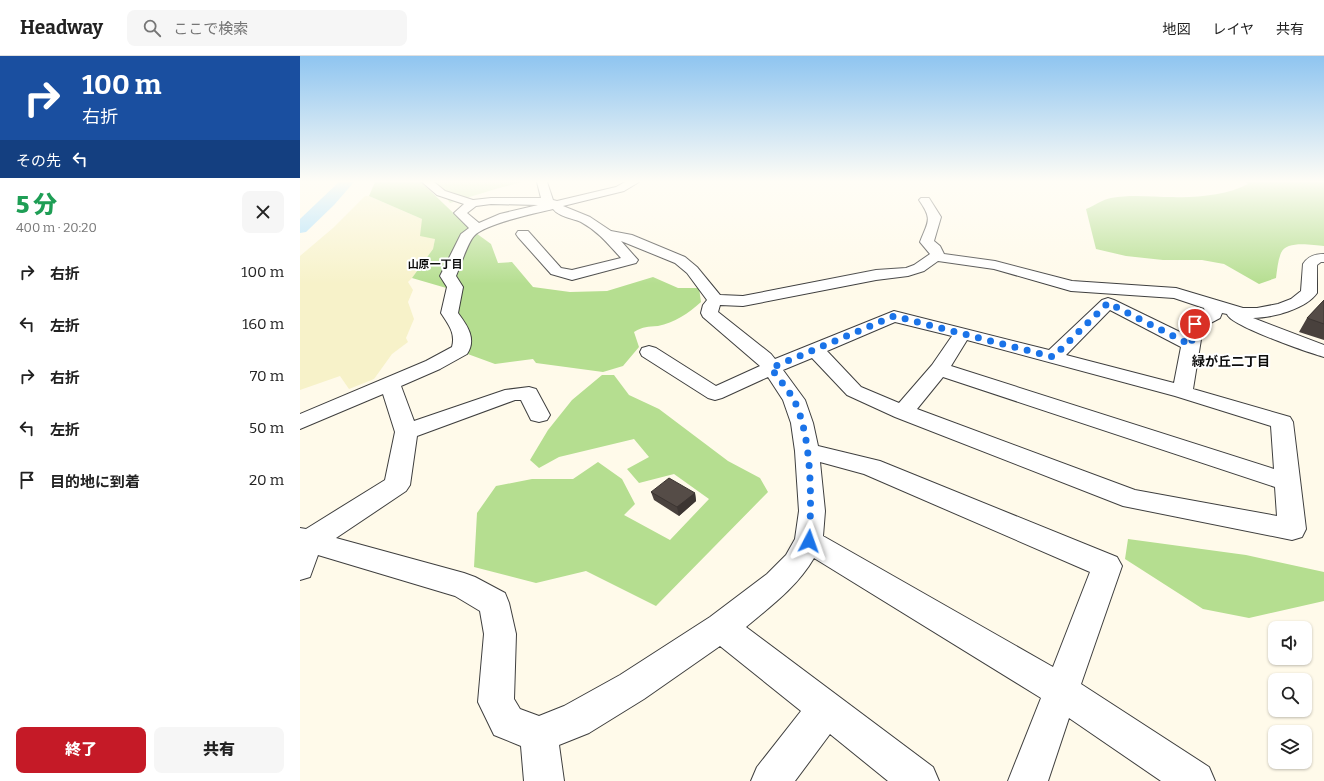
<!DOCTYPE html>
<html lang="ja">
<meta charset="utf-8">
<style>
:root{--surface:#fff;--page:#f6f6f6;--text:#222;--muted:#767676;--line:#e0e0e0;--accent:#c51a27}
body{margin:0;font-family:Bitter,"Noto Sans JP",serif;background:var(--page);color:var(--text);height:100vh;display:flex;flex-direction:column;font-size:15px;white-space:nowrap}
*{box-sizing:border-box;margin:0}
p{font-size:13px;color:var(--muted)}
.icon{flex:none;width:22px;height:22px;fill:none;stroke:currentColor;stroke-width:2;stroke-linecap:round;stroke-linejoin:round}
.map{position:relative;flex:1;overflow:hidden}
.details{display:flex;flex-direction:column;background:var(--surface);width:300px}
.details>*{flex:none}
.hud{background:#1a4fa0;color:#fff;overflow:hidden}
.tools{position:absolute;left:968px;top:565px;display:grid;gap:8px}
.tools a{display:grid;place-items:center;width:44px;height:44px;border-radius:8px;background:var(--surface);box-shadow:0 1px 3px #0004;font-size:20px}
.pin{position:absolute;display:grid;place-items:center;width:34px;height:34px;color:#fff;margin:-17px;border:2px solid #fff;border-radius:50%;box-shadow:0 1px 4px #0007}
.me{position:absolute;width:44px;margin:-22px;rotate:4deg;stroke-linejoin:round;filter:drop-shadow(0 0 3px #0008)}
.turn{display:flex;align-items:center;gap:14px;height:84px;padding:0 16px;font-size:18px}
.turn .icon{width:52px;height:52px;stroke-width:2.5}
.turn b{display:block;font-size:28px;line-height:34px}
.then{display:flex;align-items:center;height:38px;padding:0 16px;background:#0003;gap:8px;font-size:15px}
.round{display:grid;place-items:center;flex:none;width:42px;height:42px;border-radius:8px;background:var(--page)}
.head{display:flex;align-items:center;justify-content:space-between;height:68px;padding:0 16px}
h1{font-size:24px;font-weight:800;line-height:30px;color:#1e9e55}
.cta{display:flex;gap:8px;margin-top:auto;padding:8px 16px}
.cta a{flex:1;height:46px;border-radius:8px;background:var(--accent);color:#fff;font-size:16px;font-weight:800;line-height:46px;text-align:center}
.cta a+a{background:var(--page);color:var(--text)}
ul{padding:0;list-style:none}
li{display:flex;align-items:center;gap:12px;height:52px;padding:0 16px}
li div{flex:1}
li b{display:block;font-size:15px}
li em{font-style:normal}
header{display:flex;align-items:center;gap:24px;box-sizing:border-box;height:56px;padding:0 20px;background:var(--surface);border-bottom:1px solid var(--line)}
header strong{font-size:19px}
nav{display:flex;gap:22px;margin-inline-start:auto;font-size:14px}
.search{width:280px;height:36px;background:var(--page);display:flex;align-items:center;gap:10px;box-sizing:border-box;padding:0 14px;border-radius:8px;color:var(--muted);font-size:15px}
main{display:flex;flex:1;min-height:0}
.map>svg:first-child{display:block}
</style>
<header>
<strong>Headway</strong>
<div class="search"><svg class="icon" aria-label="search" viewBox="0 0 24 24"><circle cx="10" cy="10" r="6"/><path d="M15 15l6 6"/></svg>ここで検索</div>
<nav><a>地図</a><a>レイヤ</a><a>共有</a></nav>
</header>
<main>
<section class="details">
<div class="hud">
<div class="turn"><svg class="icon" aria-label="right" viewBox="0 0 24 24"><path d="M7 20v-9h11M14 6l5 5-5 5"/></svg><div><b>100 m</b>右折</div></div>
<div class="then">その先<svg class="icon" aria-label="left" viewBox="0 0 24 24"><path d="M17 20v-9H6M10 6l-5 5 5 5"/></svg></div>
</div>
<div class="head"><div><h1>5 分</h1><p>400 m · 20:20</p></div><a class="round"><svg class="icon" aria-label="close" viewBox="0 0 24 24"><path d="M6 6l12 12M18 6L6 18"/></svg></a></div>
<ul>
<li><svg class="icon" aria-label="right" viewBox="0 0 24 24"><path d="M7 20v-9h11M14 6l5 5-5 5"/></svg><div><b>右折</b></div><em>100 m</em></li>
<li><svg class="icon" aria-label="left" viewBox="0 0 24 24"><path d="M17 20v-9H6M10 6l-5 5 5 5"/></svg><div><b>左折</b></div><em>160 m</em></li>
<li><svg class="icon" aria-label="right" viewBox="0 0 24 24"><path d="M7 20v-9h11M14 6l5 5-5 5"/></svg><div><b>右折</b></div><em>70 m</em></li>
<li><svg class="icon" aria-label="left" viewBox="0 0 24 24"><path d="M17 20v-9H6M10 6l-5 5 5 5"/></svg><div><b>左折</b></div><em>50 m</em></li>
<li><svg class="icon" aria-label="arrive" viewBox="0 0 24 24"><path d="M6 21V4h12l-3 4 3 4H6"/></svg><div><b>目的地に到着</b></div><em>20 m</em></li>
</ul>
<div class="cta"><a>終了</a><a>共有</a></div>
</section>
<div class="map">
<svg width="1024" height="725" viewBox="0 0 1024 725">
<rect width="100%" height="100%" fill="#fffaea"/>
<path fill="#f7f2c9" d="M65,140h4l53,23 13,20 -2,10 -21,29 -4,4 5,8 -5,12 6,17 -8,19 2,4 -16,12 -18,25 -25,10 -9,-13 -40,14v-134l33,-28z"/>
<path fill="#d2ecb2" d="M134,126h88l-23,6 -49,15z"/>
<path fill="#b5de90" d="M75,126h46l48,46 22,16 7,19 14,-1 21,25 37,5 37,-1 46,-14 25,11h21l2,14c-12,11 -27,21 -43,24 -11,1 -14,0 -24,6l5,15 -16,19 -20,6 -67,-9 -3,-4 -38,5 -30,-11 -9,-39 4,-22 -48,-14 21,-29 2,-10 -15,-3 2,-17 -53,-23z
M946,126h78v64c-12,-1 -38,-6 -43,7 -3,7 -4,17 -5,25l-17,6 -35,-20 -22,-4h-39l-37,-4 -30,-7 -10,-40c8,-3 17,-10 25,-11 21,-4 41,-1 62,-1 22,1 55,-2 75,-13z
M302,319h12l15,20 30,14 69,52 32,17 8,14 -112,114 -70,-35 -50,12 -62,-16 3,-54 19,-27 36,-7h41l25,-17 24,17 13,25 -11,11 46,25 39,-41 -35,-25 -35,9 -12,-14 22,-12 -15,-18 -75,18 -20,11 -9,-8 18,-30 24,-30z
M828,483l118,16 78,17v29l-75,17 -46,-9 -78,-50z"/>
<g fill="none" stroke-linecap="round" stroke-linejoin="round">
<path fill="#abdffb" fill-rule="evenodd" d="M39,126h15l-20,23 -28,27 -6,1v-14z"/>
<g stroke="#3f3f3f" stroke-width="2">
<path id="minor" d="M122,126h12l11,9 28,9 18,-2h50l-4,-16h10l6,18 4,1 59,-14 9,-5h14l-15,9 -61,15 27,11 21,14 21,4 53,22 12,10 23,28 23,1 133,-26 30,-2 8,-3 16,-11 -10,-12c8,-21 13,-22 -1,-42l2,-2h8l12,19 -7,24 6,5 4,8 51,7 77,20 104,7 67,20h14l21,-4 13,-5 10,-8 2,-27c5,-8 12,-10 21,-10v8h-3l-4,3v28c-11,16 -45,25 -64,25l71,27v12c-15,-4 -95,-32 -97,-43l-5,-1 -2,5 -17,9 -10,62 97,28 3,5 13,107 -4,8 -10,3 -169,-34 -228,-89 -48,-22 -35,-37 -29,12 22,30 8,23 5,23 62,15 237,96 5,9 -41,118 128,83 6,14h-54l-92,-63 -21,63h-40l33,-83 -227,-140c-17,29 -43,48 -68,69l187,140 6,14h-51l-58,-47 -35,47h-44l6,-14 44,-56 -81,-65 -76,53 -55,34 -30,12 5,36h-40l-3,-35 -27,-11 -16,-33 6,-68 -4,-23 -25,-15 -137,-41 -8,22 -10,3v-52l6,1 79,-49 10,-48 -12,-38 -83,35v-15l126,-53 26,-14c4,-14 -4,-23 -11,-34l6,-26 -7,-11 21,-42 8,-6 -15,-15 10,-9 -27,-9zM191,148l47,1 -38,9 -21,9 -12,-10 9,-7zM253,153c6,8 19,9 28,13 17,9 28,23 40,36l-49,12 -11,-2 -33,-37h-10l-2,3 2,3 33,37 21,6 64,-17 2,-3 -17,-19 54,22 12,10 20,27 -4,5 -2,8 2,4 57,49 -44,20 -60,-38 -7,-2 -7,2 -2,4 2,4 66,42 7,2 7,-2 46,-21 15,23 8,23 4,28 4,60 -4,28 -9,16 -19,19 -57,43 -90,58 -56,31 -25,10 -19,-7 -6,-10 2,-65 -7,-31 -4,-10 -30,-16 -11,-4 -128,-35 70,-47 4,-6 7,-49 98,-36h6l10,20 8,2 8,-2 3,-5 -14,-26 -7,-2 -24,3 -91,31 -13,-35 39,-17 27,-15c10,-15 0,-29 -9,-41l5,-26 -7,-11c4,-9 12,-34 18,-40 10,-12 62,-23 79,-27zM638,205l56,8 77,22 103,7 30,10 1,4 -16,9 -5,13 -70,-34 -6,-2 -6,2 -53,50 -155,-39 -119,48 -4,-5 -53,-42 2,-7 23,1 133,-26 32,-4 16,-5zM810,254l71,37 -7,36 -108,-28zM595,266l57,14 -20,29 -33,38 -38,-16 -34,-36zM667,284l208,56 96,30 3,43 -323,-103zM643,321l332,110 2,29 -142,-26 -218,-81zM520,406l44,12 226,98 -37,95 -230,-131 2,-25z"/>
</g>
<use href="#minor" fill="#fff" fill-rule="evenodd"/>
</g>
<path fill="#49413d" d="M1024,244v40l-25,-8 8,-14z
M351,436l44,1 1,8 -17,15 -25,-16z"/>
<path fill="#3c3532" d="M395,437l1,8 -17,15 -2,-9z"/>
<path fill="#554c47" stroke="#3c3532" d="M1024,244v24l-17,-6z
M369,422l26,15 -18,14 -26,-15z"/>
<linearGradient id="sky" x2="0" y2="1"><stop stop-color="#8fc5f0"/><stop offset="0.55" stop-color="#fffdf6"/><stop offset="1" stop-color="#fffdf6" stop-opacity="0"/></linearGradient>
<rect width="1024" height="228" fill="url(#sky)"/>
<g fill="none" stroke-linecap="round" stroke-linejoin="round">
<path stroke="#1a73e8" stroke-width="7" stroke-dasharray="0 12.6" d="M509,485c3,-40 3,-105 -15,-141 -6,-11 -16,-22 -23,-32l123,-52 159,41 55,-54 83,42 4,-21"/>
</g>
<g text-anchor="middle" stroke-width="4" stroke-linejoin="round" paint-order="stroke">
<g font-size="11" font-weight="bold" fill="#0c0c0c" stroke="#fff">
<text x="135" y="212">山原一丁目</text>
</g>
<g font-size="13" font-weight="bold" fill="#0c0c0c" stroke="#fff">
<text x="931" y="310">緑が丘二丁目</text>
</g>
</g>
</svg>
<div class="tools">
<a><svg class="icon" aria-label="sound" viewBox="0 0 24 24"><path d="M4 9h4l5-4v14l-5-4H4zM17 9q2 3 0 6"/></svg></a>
<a><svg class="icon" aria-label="search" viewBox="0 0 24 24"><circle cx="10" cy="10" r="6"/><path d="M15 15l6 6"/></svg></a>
<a><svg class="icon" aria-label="layers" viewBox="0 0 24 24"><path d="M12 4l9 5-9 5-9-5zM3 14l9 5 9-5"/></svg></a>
</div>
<div class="pin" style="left:895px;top:268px;background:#d93025"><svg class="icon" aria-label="arrive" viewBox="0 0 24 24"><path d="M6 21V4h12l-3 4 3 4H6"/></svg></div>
<svg class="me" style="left:509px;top:485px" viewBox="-20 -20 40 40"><path d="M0-17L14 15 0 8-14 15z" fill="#1a73e8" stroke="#fff" stroke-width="4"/></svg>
</div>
</main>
